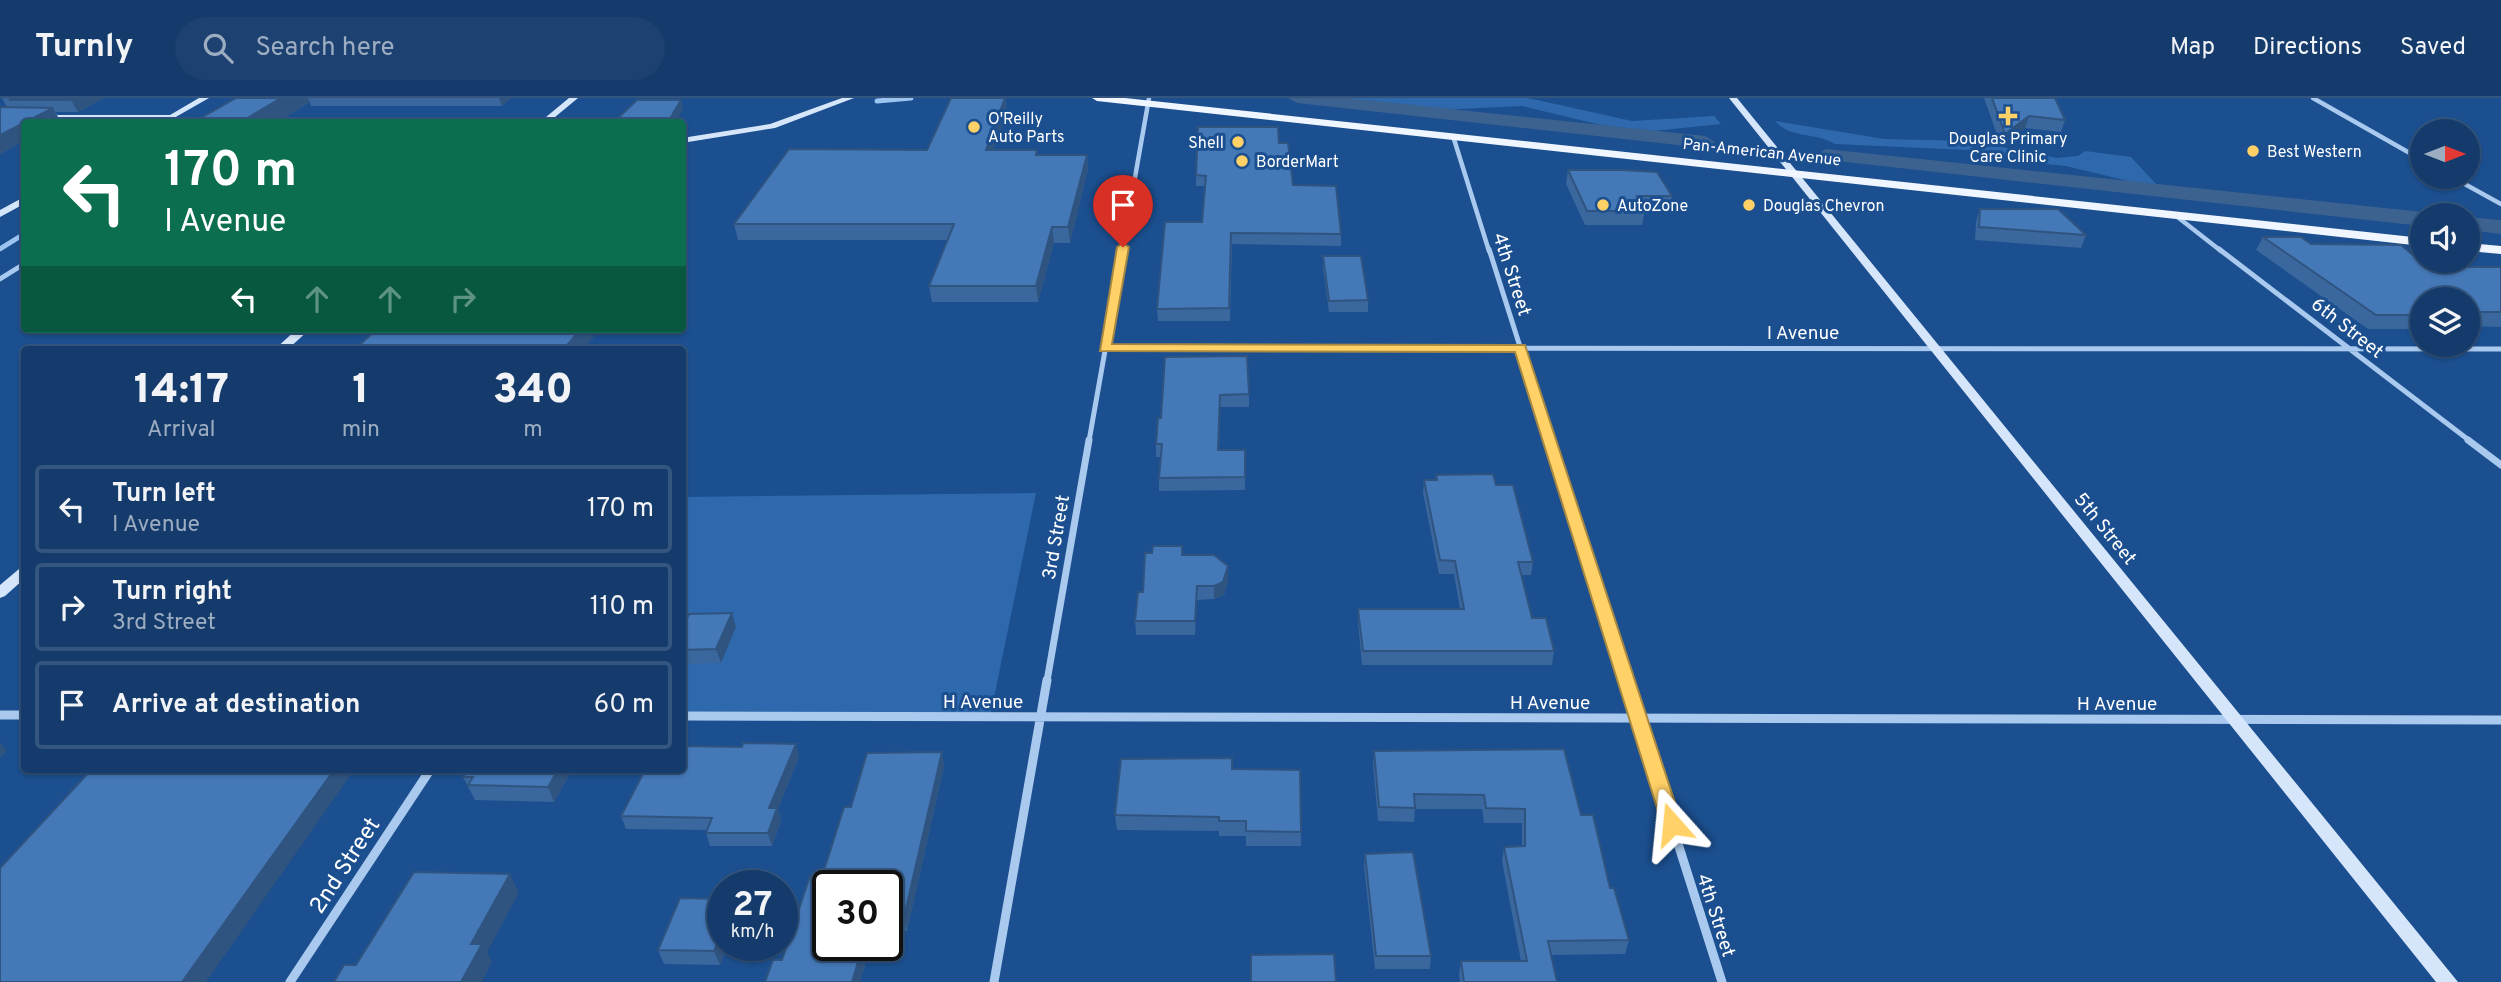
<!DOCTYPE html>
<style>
:root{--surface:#143b6b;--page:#1d4271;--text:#f1f3f6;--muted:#9dadc1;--line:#33557e}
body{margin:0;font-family:Overpass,sans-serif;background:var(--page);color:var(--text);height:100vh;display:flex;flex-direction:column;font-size:26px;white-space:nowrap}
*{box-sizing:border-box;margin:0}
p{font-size:23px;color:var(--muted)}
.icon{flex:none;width:38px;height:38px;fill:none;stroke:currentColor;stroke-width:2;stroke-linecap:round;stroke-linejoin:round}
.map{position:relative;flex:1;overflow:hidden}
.side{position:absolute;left:21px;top:248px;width:665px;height:427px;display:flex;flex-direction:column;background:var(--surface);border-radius:7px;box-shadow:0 2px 5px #0004,0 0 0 2px var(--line)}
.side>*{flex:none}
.hud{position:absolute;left:21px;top:21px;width:665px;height:214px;border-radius:7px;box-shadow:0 2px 5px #0004,0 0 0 2px var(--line);background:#0b6e4f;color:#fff;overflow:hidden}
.needle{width:46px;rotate:90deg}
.tools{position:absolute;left:2410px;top:21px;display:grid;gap:14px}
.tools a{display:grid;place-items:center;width:70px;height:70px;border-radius:50%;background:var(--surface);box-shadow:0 2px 5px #0004,0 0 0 2px var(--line);font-size:35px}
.speed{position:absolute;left:707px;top:772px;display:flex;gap:14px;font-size:35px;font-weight:700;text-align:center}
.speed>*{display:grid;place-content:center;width:91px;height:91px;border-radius:50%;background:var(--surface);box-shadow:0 2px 5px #0004,0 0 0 2px var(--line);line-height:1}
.speed small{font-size:18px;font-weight:400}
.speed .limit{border:4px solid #111;border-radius:10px;background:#fff;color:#111}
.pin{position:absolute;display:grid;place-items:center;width:60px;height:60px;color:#fff;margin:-72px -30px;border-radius:50% 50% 50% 0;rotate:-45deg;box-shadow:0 0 7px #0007}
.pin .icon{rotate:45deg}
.me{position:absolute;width:77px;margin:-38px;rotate:342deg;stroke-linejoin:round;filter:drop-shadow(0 0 5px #0008)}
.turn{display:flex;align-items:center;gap:24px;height:147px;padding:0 28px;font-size:32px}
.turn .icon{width:91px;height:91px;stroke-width:2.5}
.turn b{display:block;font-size:49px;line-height:60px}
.lanes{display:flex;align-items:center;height:66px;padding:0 28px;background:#0003;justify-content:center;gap:35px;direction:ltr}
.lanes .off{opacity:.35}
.eta{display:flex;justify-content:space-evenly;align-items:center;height:119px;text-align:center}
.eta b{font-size:42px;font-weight:800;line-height:49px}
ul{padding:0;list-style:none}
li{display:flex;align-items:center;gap:21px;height:88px;margin:0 14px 10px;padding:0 14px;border:4px solid var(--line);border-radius:7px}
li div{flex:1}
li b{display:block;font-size:26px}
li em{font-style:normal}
header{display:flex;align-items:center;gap:42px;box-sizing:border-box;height:98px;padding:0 35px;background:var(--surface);border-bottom:2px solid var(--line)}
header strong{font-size:33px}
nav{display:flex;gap:38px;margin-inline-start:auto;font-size:24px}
.search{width:490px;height:63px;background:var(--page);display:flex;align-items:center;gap:18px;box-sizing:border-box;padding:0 24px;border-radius:38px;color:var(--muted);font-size:26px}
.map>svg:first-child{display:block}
</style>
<header>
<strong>Turnly</strong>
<div class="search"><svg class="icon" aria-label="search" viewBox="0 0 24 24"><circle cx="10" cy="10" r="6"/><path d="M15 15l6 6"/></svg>Search here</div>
<nav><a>Map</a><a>Directions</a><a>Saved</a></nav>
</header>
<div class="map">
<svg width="2501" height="884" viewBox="0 0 2501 884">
<rect width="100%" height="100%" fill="#1b4f8f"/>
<path fill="#2e69ad" d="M1345,0h183l104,23 82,-5 7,8 -67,7 -53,-6 -79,-19 -85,4 -43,-3z
M1775,23l109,18 87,2 86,17 21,-2 7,-5 46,6 25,27 -24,-2 -66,-16 -42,-4 -35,-11 -154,-7c-20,-12 -44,-5 -60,-23z
M1036,395l-46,224 -307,-1 -1,-219z"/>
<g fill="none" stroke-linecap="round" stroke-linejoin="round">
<path stroke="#9cc4f0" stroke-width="5" d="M877,3l34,-3
M0,151l24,-15"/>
<path fill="#3c6290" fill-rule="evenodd" d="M1288,0h60l357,38 10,6 -10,6 -408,-45z
M1826,51l596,63 8,3h-8v11l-603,-67 -3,-4z
M2468,119l33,3v14l-33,-4z"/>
<path stroke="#a9c9ee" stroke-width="4.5" d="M2313,0l109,62
M1453,38l36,115
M2452,79l49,27
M2175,117l46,36
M1122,153l27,-153"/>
<path stroke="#a9c9ee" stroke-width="5" d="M1489,151l61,192
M2219,151l251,192
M0,181l24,-15
M1105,250l1396,1
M1089,343l34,-192"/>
<path stroke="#a9c9ee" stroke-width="7" d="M1550,342l76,241
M2468,342l33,25
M1047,583l42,-241"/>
<path stroke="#a9c9ee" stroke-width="9" d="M1626,582l96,302
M0,617h24
M682,618l1819,4
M290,884l140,-212
M994,884l53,-302"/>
<path fill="#d6e6fa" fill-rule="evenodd" d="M199,0h10l-42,24h-6v-3h-121l-4,-2 4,-2h130z
M569,0h9l-29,24h-9z
M842,0h12l-79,30 -93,15v-5l88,-14z
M1729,0h8l721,884h-22z
M24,99v7l-24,13v-7z
M297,231h13l-23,21h-13z
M24,470v11l-19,17 -5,2v-13l19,-16z"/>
<path fill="#f0f6ff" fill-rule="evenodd" d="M1092,0h33l1297,140v8l-1325,-145z
M2468,145l33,3v8l-33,-3z"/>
</g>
<path fill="#3a679d" d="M2,0h102l-26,14h-22l4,10h-36v19l-24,13v-47h7z
M236,0h275l-9,8h-191l-1,-4 -32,20h-84z
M1005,0l2,14 -14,38 45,5h49l1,14 -18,74h-16l-16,59h-106l-3,-16 19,-46h-210l-4,-16 193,-74z
M1984,0h71l10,22 -4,12 -36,-4 -24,18z
M1279,45l14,42 48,49v12l-109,-2 -2,77h-72l-1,-12 45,-87 3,-36h-9v-11z
M1568,72l104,26 -3,14h-24l-3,15h-57l-19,-41z
M1980,111l106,26 -5,13 -106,-8 1,-18z
M2263,139l48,7 116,23h74v60l-33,-1v-27h-46v27l-9,-1 -3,4h-42l-112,-79z
M1323,158l45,44v12h-39l-6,-44z
M1165,259l84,37v13h-29l-1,43h26v40l-86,1v-13l1,-21h-4v-13l5,-26z
M1436,377l60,10 37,77 -2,13h-10l11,43 22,33 -2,14h-190l-4,-42v-14h102l-6,-35h-15l-16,-81 1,-13h11z
M1152,455l31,2 45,11v14l-4,15 -10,4 -17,1 -2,35h-59l-1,-14z
M736,529l-15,36 -39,1v-35z
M1374,653l207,64 29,73 19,52 -4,14 -74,1 6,27h-97l-1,-7 2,-14h60l-19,-100 2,-14 18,-1v-23h-38l-2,-14h-67l-1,13 -36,-1 -5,-56z
M942,654l2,14 -37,165h-20v-45h-59l43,59 -11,37h-95l17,-22 40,-83 29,-70z
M799,659l-21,52 3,12 -9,25h-62l-4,-13 1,-3 -81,-1 -5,-13z
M1232,671l69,63v14h-55v-10h-27v-5l-102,-1 -2,-15z
M468,672h104l-18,32 -79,-2 -12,-23z
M1365,756l66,102 -1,13h-55l-11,-103z
M728,847l-8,20 -56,-1 -6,-14z"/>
<path fill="#305480" d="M75,0h29l-26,14 -7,-12z
M281,0h27l2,4 -32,20h-37z
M499,0h12l-9,8z
M1005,0l2,14 -20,53 -1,-15z
M681,2l2,9 -7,13h-8z
M53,10l7,14h-36z
M2029,18l-4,12 -24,18 4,-12z
M24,24v19l-24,13v-19z
M1087,57l1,14 -18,74 -2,-16z
M1052,129l2,16 -16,59 -2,-16z
M581,231h19l-17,21h-20z
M1228,468v14l-4,15 -10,4v-13z
M1197,488v14l-2,35v-14z
M732,515l4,14 -15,36 -5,-14z
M0,644l7,9 -7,7z
M796,646l3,13 -21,52 3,12 -9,25 -4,-13 1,-25z
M942,654l2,14 -37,165 -3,-14z
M334,672h20l-148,212h-24z
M558,672h14l-18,32 -6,-15z
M510,776l9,19 -32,59 5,10 -10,20h-21l10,-38z
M723,832v15h5l-8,20 -6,-14z
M863,847h8l-11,37h-8z"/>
<path fill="#4478b7" stroke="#305480" stroke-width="2" d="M13,0h62l-4,2h-62z
M236,0h45l-40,24h-47z
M951,0h54l-19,52h51l-1,5h51l-19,72h-16l-16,59h-107l25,-62h-220l55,-75 138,1z
M1992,0h63l10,22 -36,-4 -24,18z
M637,2h44l-13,22h-54z
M0,9l53,1 -53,27z
M1198,29h80l1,16h9l5,42 43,1 5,48 -110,-1 -2,75 -72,1 8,-87h37l4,-46 -10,-1z
M1568,72h54l35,2 15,24h-35l8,15h-58z
M1980,111h78l28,26 -107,-8z
M2263,139h38l10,7 90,1 26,22h74v45h-33v-13h-46v12h-9l6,4h-43z
M1323,158h38l7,44 -39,1z
M377,231h204l-18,21h-209z
M1247,258l2,38 -29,1 -2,55h27v27l-86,1 3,-34h-6l2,-26h3l4,-61z
M1493,376l3,11h17l20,77h-15l14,56h14l8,33h-191l-5,-42h106l-9,-48 -15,-1 -16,-80h13l-1,-5z
M1153,448h29v9h32l14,11 -5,16 -9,4h-17l-2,35h-60l3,-29h5l2,-39h7z
M732,515l-16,36 -34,1v-21l7,-15z
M743,645l53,1 -27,64h8l-9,25h-62l6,-15 -91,-2 24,-46h37v-24l60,1z
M1564,651l17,66h12l17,73h4l15,52 -81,1 9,41h-93l-3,-21h66l-23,-114 21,-1v-37l-39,-1 -2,-13 -70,-1 1,14 -36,-1 -5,-56z
M942,654l-38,165h-17v-31h-59v59h35l-11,37h-87l8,-22h9l28,-84 12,1 22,-70h7l16,-54z
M1232,660v11l68,1 1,62 -55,-1v-10h-27v-4l-104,-2 6,-56z
M91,672h243l-152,212h-182v-114z
M468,672h90l-10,17 -80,-2 5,-8h-10z
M1413,754l18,104h-55l-11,-102z
M414,774l96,2 -39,70h11l-21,38h-127l10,-17h12z
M680,800l43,1v31l-9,21 -56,-1z
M1334,856l2,28h-85v-27z"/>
<path fill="#ffd166" stroke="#a68842" stroke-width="2" d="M1123,145l6,4 -17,97 413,1 157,479 -3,5h-14l-3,-5 -147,-472 -415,-1 17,-104z"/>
<g fill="#ffd166" stroke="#1b4f8f" stroke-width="2.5">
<path d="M2004.5 7.5h7v7h7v7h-7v7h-7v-7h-7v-7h7z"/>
<circle cx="974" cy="29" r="7"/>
<circle cx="1238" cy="44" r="7"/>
<circle cx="2253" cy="53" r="7"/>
<circle cx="1242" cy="63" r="7"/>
<circle cx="1603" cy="107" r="7"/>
<circle cx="1749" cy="107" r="7"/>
</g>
<g text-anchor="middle" stroke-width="6" stroke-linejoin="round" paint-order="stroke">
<g font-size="16" fill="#fff" stroke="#1b4f8f" text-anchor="start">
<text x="988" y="26">O'Reilly<tspan x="988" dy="18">Auto Parts</tspan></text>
<text x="2008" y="46" text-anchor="middle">Douglas Primary<tspan x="2008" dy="18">Care Clinic</tspan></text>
<text x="1224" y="50" text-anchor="end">Shell</text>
<text x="2267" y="59">Best Western</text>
<text x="1256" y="69">BorderMart</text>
<text x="1617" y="113">AutoZone</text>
<text x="1763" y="113">Douglas Chevron</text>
</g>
<g font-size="16" fill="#fff" stroke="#1b4f8f">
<text transform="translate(1762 53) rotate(6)" y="6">Pan-American Avenue</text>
</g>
<g font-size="19" fill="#fff" stroke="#1b4f8f">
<text transform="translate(1513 176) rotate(72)" y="7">4th Street</text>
<text transform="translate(2348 229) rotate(38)" y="7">6th Street</text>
<text x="1803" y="241">I Avenue</text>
<text transform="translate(2106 430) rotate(51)" y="7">5th Street</text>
<text transform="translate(1055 439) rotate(-80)" y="7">3rd Street</text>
<text x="983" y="610">H Avenue</text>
<text x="1550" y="611">H Avenue</text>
<text x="2117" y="612">H Avenue</text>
<text transform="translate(1717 817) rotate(72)" y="7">4th Street</text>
</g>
<g font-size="23" fill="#fff" stroke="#1b4f8f">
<text transform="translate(344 767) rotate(-57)" y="8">2nd Street</text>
</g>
</g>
</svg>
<div class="tools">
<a><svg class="needle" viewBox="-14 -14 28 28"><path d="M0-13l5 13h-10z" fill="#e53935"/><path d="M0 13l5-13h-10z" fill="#9dadc1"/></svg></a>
<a><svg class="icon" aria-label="sound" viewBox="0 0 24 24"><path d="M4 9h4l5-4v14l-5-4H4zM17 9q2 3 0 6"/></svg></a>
<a><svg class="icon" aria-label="layers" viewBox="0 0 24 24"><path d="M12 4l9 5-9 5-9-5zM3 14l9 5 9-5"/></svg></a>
</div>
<div class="speed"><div>27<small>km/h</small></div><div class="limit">30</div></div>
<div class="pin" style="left:1123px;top:149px;background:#d93025"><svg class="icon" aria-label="arrive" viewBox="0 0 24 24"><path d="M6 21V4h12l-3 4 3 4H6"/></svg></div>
<svg class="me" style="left:1672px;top:726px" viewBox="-20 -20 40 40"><path d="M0-17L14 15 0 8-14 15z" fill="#ffd166" stroke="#fff" stroke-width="4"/></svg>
<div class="hud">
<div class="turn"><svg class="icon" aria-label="left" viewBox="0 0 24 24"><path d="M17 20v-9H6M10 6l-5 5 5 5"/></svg><div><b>170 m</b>I Avenue</div></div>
<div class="lanes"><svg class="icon" aria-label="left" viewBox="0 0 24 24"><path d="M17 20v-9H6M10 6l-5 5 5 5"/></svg><svg class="icon off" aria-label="ahead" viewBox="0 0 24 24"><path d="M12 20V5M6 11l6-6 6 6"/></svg><svg class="icon off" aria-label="ahead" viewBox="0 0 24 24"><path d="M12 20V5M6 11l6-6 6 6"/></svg><svg class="icon off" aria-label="right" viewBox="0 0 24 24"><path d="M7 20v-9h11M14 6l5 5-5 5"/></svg></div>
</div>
<section class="side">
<div class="eta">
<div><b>14:17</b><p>Arrival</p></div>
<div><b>1</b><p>min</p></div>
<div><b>340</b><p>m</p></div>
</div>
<ul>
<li><svg class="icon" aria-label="left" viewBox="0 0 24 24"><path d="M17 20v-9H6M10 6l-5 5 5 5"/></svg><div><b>Turn left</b><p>I Avenue</p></div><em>170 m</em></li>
<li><svg class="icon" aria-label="right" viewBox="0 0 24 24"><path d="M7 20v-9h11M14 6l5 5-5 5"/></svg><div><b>Turn right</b><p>3rd Street</p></div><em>110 m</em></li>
<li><svg class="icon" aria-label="arrive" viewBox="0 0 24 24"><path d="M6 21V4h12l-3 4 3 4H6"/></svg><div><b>Arrive at destination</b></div><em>60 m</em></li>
</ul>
</section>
</div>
